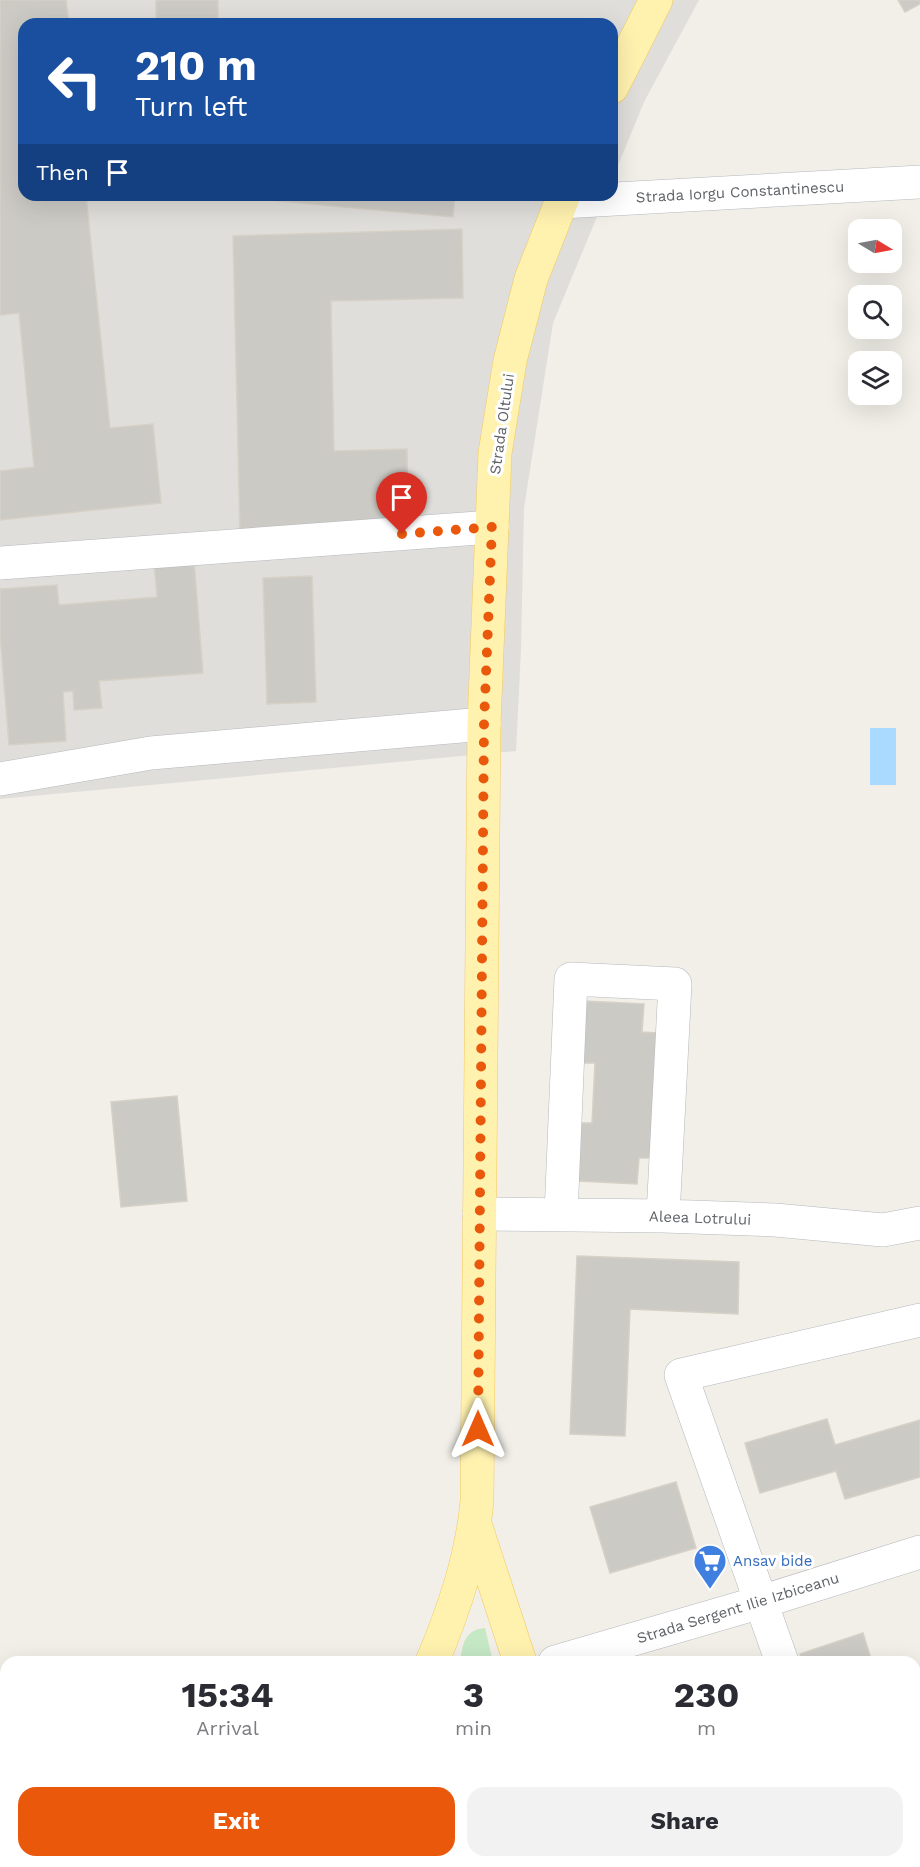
<!DOCTYPE html>
<style>
:root{--surface:#fff;--page:#f2f2f3;--text:#2b2b33;--muted:#7c7c81;--accent:#ea580c}
body{margin:0;font-family:"Work Sans",sans-serif;background:var(--page);color:var(--text);height:100vh;display:flex;flex-direction:column;font-size:22px;white-space:nowrap}
*{box-sizing:border-box;margin:0}
p{font-size:20px;color:var(--muted)}
.icon{flex:none;width:33px;height:33px;fill:none;stroke:currentColor;stroke-width:2;stroke-linecap:round;stroke-linejoin:round}
.map{position:relative;flex:1;overflow:hidden}
.sheet{position:absolute;left:0px;top:1656px;width:921px;height:212px;display:flex;flex-direction:column;background:var(--surface);border-radius:18px 18px 0 0;box-shadow:0 6px 24px #0002}
.sheet>*{flex:none}
.guide{position:absolute;left:18px;top:18px;width:600px;height:183px;border-radius:18px;box-shadow:0 6px 24px #0002;background:#1a4fa0;color:#fff;overflow:hidden}
.needle{width:39px;rotate:100deg}
.tools{position:absolute;left:848px;top:219px;display:grid;gap:12px}
.tools a{display:grid;place-items:center;width:54px;height:54px;border-radius:12px;background:var(--surface);box-shadow:0 6px 24px #0002;font-size:30px}
.pin{position:absolute;display:grid;place-items:center;width:51px;height:51px;color:#fff;margin:-62px -26px;border-radius:50% 50% 50% 0;rotate:-45deg;box-shadow:0 0 6px #0007}
.pin .icon{rotate:45deg}
.me{position:absolute;width:66px;margin:-33px;rotate:0deg;stroke-linejoin:round;filter:drop-shadow(0 0 4px #0008)}
.turn{display:flex;align-items:center;gap:21px;height:126px;padding:0 18px;font-size:27px}
.turn .icon{width:78px;height:78px;stroke-width:2.5}
.turn b{display:block;font-size:42px;line-height:51px}
.then{display:flex;align-items:center;height:57px;padding:0 18px;background:#0003;gap:12px;font-size:22px}
.eta{display:flex;justify-content:space-evenly;align-items:center;height:102px;text-align:center}
.eta b{font-size:36px;font-weight:700;line-height:42px}
.button{display:flex;gap:12px;margin-top:auto;padding:12px 18px}
.button a{flex:1;height:69px;border-radius:18px;background:var(--accent);color:#fff;font-size:24px;font-weight:700;line-height:69px;text-align:center}
.button a+a{background:var(--page);color:var(--text)}
.map>svg:first-child{display:block}
</style>
<div class="map">
<svg width="920" height="1867" viewBox="0 0 920 1867">
<rect width="100%" height="100%" fill="#f1efe8"/>
<path fill="#e0deda" d="M0,0h699l-55,102 -32,78v-156h-588v171h582l-53,128 -29,185 -3,142 -5,101 -516,48z"/>
<path fill="#c5e8c5" d="M485,1628l8,34h-33c3,-18 4,-32 25,-34z"/>
<path fill="#aadaff" d="M870,728h26v57h-26z"/>
<path fill="#cccac5" stroke="#d6d1c6" stroke-width="1.5" d="M0,0h66l3,24h-45v171h62l24,233 43,-4 8,79 -161,17v-49l34,-4 -15,-154 -19,2z
M156,0h62v24h-62z
M898,0h22v4l-15,8z
M212,195h243l-2,22z
M462,229l1,69 -132,3 3,150 73,-2 1,80 -168,7 -7,-300z
M194,560l9,113 -104,8 3,27 -28,2 -1,-19 -10,1 3,49 -57,4 -9,-110v-46l57,-4 2,20 98,-8 -3,-34z
M312,576l4,126 -49,2 -4,-126z
M584,1001l60,3 -2,28 15,1 -6,125h-12l-2,26 -59,-3 3,-58h11l3,-60h-14z
M177,1096l10,105 -66,6 -10,-105z
M577,1256l162,6 -1,52 -108,-5 -5,127 -55,-2z
M827,1419l8,26 85,-25v57l-75,22 -9,-28 -76,22 -15,-50z
M676,1482l20,66 -86,25 -20,-66z
M863,1633l9,29h-69l-3,-8z
M920,1689v77l-5,1v-77z"/>
<g fill="none" stroke-linecap="round" stroke-linejoin="round">
<g stroke="#b5b8bc" stroke-width="34">
<path id="minor" d="M561,202l359,-20
M0,563l492,-36
M0,779l151,-26 333,-29
M479,1214l184,2 112,4 108,10 37,-7
M561,1215l10,-236 104,5 -12,232
M555,1662l206,-60 159,-50
M782,1662l-101,-287 239,-55
M915,1811l5,-1
M0,1849l6,-1
M848,1862l1,5"/>
</g>
<g stroke="#f2c960" stroke-width="34">
<path id="major" d="M612,87l44,-87
M475,1524l45,138
M432,1662c22,-52 40,-105 45,-161l7,-777 11,-271 15,-92 21,-82 33,-84
M583,1862l2,5
M301,1867l4,-5"/>
</g>
<use href="#minor" stroke="#fff" stroke-width="33"/>
<use href="#major" stroke="#fff2af" stroke-width="33"/>
</g>
<g fill="none" stroke-linecap="round" stroke-linejoin="round">
<path stroke="#ea580c" stroke-width="10" stroke-dasharray="0 18" d="M402,534l90,-7 -8,197 -6,705"/>
</g>
<defs>
<g id="supermarket-pin" transform="scale(1.725)"><path d="M0 17L-7.5 6A9.5 9.5 0 1 1 7.5 6Z" fill="#3f7fe0" stroke="#fff"/><path d="M-6-5.5h2.5l.6 2H6L4.5 2H-2.5L-4.4-4H-6ZM-1.5 3.2a1.3 1.3 0 1 0 .1 0ZM3 3.2a1.3 1.3 0 1 0 .1 0Z" fill="#fff"/></g>
</defs>
<g fill-rule="evenodd">
<use href="#supermarket-pin" x="710" y="1561"/>
</g>
<g text-anchor="middle" stroke-width="6" stroke-linejoin="round" paint-order="stroke">
<g font-size="15" fill="#5f6368" stroke="#fff">
<text transform="translate(740 192) rotate(-3)" y="5">Strada Iorgu Constantinescu</text>
<text transform="translate(502 424) rotate(-82)" y="5">Strada Oltului</text>
<text transform="translate(700 1218) rotate(2)" y="5">Aleea Lotrului</text>
<text transform="translate(738 1608) rotate(-17)" y="5">Strada Sergent Ilie Izbiceanu</text>
</g>
<g font-size="15" fill="#366cbe" stroke="#fff" text-anchor="start">
<text x="733" y="1566">Ansav bide</text>
</g>
</g>
</svg>
<div class="tools">
<a><svg class="needle" viewBox="-14 -14 28 28"><path d="M0-13l5 13h-10z" fill="#e53935"/><path d="M0 13l5-13h-10z" fill="#7c7c81"/></svg></a>
<a><svg class="icon" aria-label="search" viewBox="0 0 24 24"><circle cx="10" cy="10" r="6"/><path d="M15 15l6 6"/></svg></a>
<a><svg class="icon" aria-label="layers" viewBox="0 0 24 24"><path d="M12 4l9 5-9 5-9-5zM3 14l9 5 9-5"/></svg></a>
</div>
<div class="pin" style="left:402px;top:534px;background:#d93025"><svg class="icon" aria-label="arrive" viewBox="0 0 24 24"><path d="M6 21V4h12l-3 4 3 4H6"/></svg></div>
<svg class="me" style="left:478px;top:1429px" viewBox="-20 -20 40 40"><path d="M0-17L14 15 0 8-14 15z" fill="#ea580c" stroke="#fff" stroke-width="4"/></svg>
<div class="guide">
<div class="turn"><svg class="icon" aria-label="left" viewBox="0 0 24 24"><path d="M17 20v-9H6M10 6l-5 5 5 5"/></svg><div><b>210 m</b>Turn left</div></div>
<div class="then">Then<svg class="icon" aria-label="arrive" viewBox="0 0 24 24"><path d="M6 21V4h12l-3 4 3 4H6"/></svg></div>
</div>
<section class="sheet">
<div class="eta">
<div><b>15:34</b><p>Arrival</p></div>
<div><b>3</b><p>min</p></div>
<div><b>230</b><p>m</p></div>
</div>
<div class="button"><a>Exit</a><a>Share</a></div>
</section>
</div>
